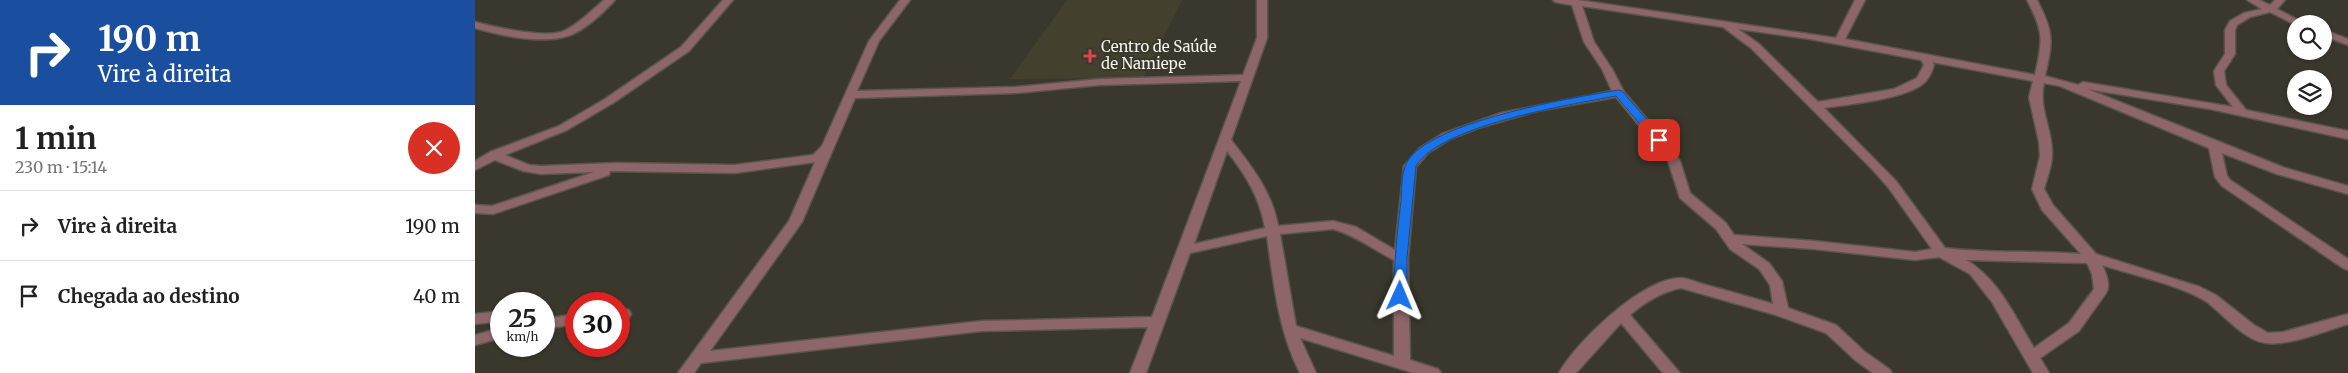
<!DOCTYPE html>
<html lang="pt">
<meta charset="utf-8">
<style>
:root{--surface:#fff;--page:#f6f6f6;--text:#222;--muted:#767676;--line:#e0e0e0}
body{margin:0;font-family:Merriweather,serif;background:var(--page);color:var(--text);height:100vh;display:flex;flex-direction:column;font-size:19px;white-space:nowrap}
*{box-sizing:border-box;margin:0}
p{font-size:16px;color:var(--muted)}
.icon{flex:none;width:28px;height:28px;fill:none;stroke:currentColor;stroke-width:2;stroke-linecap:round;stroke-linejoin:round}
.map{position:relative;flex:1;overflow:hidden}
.details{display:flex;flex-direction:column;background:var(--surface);width:475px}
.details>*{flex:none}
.top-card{background:#1a4fa0;color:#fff;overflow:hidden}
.fabs{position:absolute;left:1812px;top:15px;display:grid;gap:10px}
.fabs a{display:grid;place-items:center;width:45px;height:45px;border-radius:50%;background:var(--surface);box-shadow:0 1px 4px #0004;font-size:25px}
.speed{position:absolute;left:15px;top:292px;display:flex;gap:10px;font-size:25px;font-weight:700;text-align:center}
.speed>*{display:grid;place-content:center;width:65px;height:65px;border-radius:50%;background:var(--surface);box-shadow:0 1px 4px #0004;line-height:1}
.speed small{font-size:12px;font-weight:400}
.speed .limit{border:8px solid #d22;background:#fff;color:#111}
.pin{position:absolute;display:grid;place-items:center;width:42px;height:42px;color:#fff;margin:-21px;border-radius:10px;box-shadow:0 2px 8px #0006}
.me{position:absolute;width:55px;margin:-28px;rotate:1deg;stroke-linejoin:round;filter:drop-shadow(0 0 4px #0008)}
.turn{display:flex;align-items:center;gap:18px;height:105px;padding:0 15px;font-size:22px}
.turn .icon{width:65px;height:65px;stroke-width:2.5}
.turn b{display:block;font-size:35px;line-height:42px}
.round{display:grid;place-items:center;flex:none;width:52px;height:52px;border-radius:26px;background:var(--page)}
.head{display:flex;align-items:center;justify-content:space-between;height:85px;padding:0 15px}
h1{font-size:30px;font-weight:700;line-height:38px}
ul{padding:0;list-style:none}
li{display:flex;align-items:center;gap:15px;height:70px;padding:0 15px;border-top:1px solid var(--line)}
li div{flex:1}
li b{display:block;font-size:19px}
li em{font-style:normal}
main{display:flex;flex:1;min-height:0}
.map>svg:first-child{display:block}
</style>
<main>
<section class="details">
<div class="top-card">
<div class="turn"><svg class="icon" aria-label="right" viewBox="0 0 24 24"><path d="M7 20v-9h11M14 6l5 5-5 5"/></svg><div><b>190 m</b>Vire à direita</div></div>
</div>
<div class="head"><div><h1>1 min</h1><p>230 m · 15:14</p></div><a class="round" style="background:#d93025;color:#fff"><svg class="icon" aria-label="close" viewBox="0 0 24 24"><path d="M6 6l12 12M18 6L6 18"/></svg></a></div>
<ul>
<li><svg class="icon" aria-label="right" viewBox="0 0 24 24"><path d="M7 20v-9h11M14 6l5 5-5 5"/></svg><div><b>Vire à direita</b></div><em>190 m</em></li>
<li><svg class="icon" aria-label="arrive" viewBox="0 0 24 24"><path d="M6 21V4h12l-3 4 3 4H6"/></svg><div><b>Chegada ao destino</b></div><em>40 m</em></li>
</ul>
</section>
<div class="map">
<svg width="1873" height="373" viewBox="0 0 1873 373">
<rect width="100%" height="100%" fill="#3a382c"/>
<path fill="#44402e" d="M592,0h115l-39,78 -133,1z"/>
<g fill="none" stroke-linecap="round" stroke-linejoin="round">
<g stroke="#58564a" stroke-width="3">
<path id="minor" d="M129,0h11c-11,12 -31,31 -47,36 -27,8 -66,0 -93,-8v-6c20,5 70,17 89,9 15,-7 28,-21 40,-31z
M248,0h10l-44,51 -76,52 -46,27 -62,25 24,10 12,1 75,-3 119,2 78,-10 9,-9 47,-105 31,-41h10l-31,41 -22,50 159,-4 84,-8 143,-4 14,-37v-38h10v38l-36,102c21,27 41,52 47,86l55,-5 23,6 39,23 9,-84 16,-18 22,-14 59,-21 111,-22 -10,-22 -18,-27 -12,-37 -17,-3 -2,-2h25l258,38 19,-38h10l-20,39 190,36c8,-35 9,-43 -8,-75h10c17,33 16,41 8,76l33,9 5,-3 150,25 -17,-22 -2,-14 11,-17v-24l5,-9 14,-8 18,-4 -15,-9h12l11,5 5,-5h10l-8,9 29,15h-10v1l-26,-13 -20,5 -13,8 -2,5v24l-11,17 2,14 20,25 102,21v8l-138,-30 -123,-20 198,79 63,18v8l-71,-20 -55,-21 5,23 3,4 118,79v11l-5,-2 -121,-82 -7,-9 -6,-29 -149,-62 -16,-3c-6,27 9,46 8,72 0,11 -5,23 -8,34l9,16 43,49 104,33 16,8 38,30 14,8 15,-1 65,-18v10c-23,7 -59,22 -82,19 -21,-2 -43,-29 -59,-41 -23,-16 -77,-28 -105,-37 4,8 9,20 4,28l-27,38 -39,27 9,15h-16l-41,-71 -22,-28 -31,-17 -24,3 -101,-11 -72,-5 27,19 13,18 6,27 48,17 29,27 24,17 3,4h-19l-18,-13 -29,-27 -50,-18 -95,-27c-20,4 -36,14 -51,27l50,58h-17l-42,-50 -45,50h-17c18,-32 83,-94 121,-95 8,0 18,5 26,7 22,6 44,12 67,19l-3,-19 -11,-16 -29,-20 -14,-20 -36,-31 -12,-37 -52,-64 -79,14 -59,17 -28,11 -22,14 -12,14 -8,91 2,102 28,9 3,4h-27l-114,-35 16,35h-16c-22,-43 -26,-89 -33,-137l-77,17 -44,120h-16l18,-46 -166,4 -281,32 -7,10h-16l111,-152 26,-59 -80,11 -125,-2 -1,4 -116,39 -18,-1v-8l17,1 102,-34 -53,2 -18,-3 -28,-11 -20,10v-9l15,-9 69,-26 46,-27 76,-52zM1107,6l141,21 28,21 120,120 17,19 44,62 -17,3 -101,-11 -80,-6 -8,-12 -36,-30 -10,-32 -17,-23 -39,-46 -12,-23 -18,-27zM1263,29l72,10 111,21 3,5 -7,13 -23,11 -76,13 -59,-58zM1457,62l101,19 -4,16 10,45 1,14 -8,33 10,21 39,44c-45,-4 -90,0 -136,-6l-49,-67 -72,-73c25,-4 84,-9 101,-26 5,-5 7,-11 9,-17zM766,81l-89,236 -170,4 -272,30 92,-129 53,-124 161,-5 84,-8zM752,151c19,24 33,47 38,77l-71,16zM858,229c22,6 41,21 61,31v96l-98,-30 -16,-92zM1491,260l121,3 5,11 2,15 -25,34 -35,25c-19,-31 -36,-70 -68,-88z
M1849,30l24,9v6l-24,-9z
M149,309l5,1 2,4 -2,4 -10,2v-10z
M26,311v10l-26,3v-10z
M101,314v10l-32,5v-10z
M26,328v10l-26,7v-10z"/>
</g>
<use href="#minor" fill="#8e666a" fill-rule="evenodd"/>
</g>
<path fill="#1a73e8" stroke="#114b97" d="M1144,90l3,1 41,47v4h-8l-39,-46c-47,9 -175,29 -200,70l-9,92v38l-2,4h-9l-2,-4c0,-32 3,-63 7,-95 1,-10 0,-24 4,-34 13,-44 171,-70 214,-77z"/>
<path fill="#e0444e" stroke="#3a382c" stroke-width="2" d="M612.5 48.5h5v5h5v5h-5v5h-5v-5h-5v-5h5z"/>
<g text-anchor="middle" stroke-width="4" stroke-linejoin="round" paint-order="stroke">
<g font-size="15" fill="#f3f1ea" stroke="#3a382c" text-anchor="start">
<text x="626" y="52">Centro de Saúde<tspan x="626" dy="17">de Namiepe</tspan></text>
</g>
</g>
</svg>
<div class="fabs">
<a><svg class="icon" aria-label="search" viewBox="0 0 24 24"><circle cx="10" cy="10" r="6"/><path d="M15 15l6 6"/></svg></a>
<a><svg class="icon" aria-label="layers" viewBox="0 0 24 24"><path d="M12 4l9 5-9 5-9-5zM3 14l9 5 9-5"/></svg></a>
</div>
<div class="speed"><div>25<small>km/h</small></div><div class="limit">30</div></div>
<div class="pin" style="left:1184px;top:140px;background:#d93025"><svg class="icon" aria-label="arrive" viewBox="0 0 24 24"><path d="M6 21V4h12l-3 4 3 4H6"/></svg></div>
<svg class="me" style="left:925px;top:296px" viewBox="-20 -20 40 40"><path d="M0-17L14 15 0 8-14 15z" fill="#1a73e8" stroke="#fff" stroke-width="4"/></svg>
</div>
</main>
